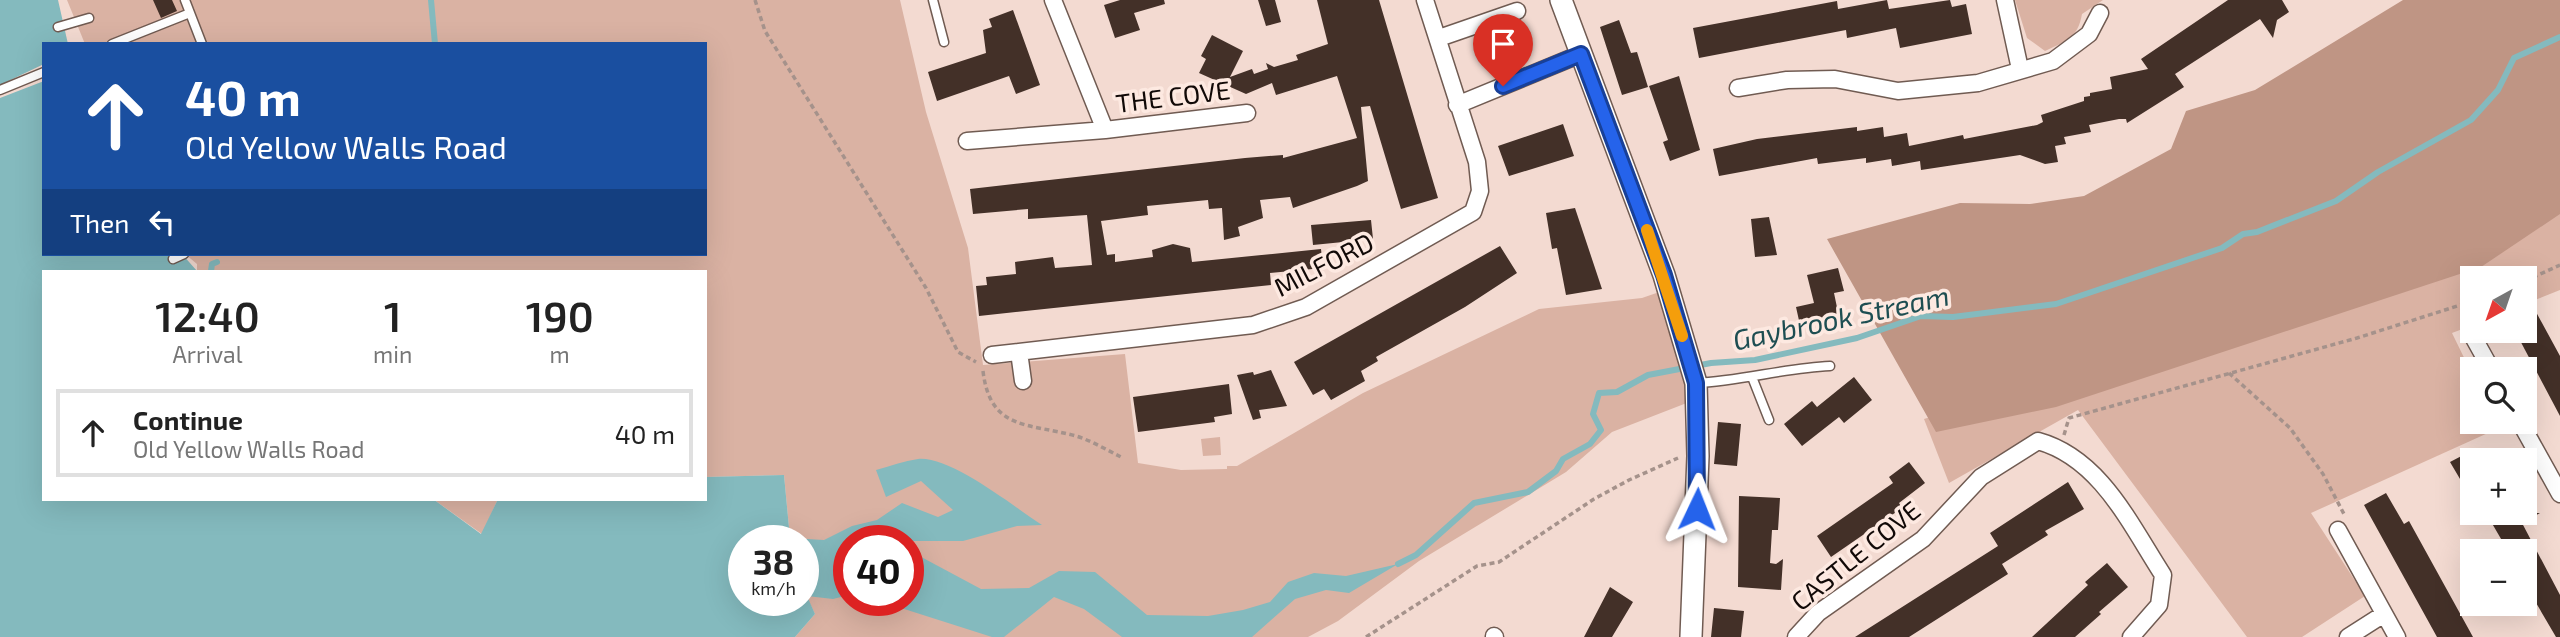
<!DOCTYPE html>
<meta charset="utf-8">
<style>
:root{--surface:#fff;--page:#f2f2f2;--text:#222;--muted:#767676;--line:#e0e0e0}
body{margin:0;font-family:"Exo 2",sans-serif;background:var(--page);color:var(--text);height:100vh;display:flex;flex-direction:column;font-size:26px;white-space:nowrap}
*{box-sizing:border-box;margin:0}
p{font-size:23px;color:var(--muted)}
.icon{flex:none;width:38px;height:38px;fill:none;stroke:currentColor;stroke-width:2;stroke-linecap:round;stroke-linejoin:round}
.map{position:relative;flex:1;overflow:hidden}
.panel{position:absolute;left:42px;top:270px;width:665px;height:231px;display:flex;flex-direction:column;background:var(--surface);border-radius:0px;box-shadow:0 7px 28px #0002}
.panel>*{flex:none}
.hud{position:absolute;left:42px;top:42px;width:665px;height:214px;border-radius:0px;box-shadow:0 7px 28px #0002;background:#1a4fa0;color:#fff;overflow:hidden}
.needle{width:46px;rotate:220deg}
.fabs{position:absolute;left:2460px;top:266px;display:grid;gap:14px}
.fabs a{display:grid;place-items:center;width:77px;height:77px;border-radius:0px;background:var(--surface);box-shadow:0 7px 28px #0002;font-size:35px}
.speed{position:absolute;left:728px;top:525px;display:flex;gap:14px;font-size:35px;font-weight:700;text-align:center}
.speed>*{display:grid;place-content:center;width:91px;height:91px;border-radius:50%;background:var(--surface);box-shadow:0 7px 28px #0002;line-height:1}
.speed small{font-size:18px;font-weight:400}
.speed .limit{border:10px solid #d22;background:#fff;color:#111}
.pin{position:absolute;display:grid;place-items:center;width:60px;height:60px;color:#fff;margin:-72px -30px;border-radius:50% 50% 50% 0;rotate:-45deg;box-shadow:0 0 7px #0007}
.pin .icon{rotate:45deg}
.me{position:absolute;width:77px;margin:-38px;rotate:2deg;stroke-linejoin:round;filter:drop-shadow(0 0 5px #0008)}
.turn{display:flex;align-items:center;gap:24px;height:147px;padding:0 28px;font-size:32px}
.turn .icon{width:91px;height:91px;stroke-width:2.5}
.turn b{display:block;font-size:49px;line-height:60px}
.then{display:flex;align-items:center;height:66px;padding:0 28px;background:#0003;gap:14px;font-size:26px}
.eta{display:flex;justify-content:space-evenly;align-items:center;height:119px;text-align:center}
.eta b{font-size:42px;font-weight:600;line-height:49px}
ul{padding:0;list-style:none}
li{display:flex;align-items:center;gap:21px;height:88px;margin:0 14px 10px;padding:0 14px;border:4px solid var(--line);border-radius:0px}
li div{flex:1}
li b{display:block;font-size:26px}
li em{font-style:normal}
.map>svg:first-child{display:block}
</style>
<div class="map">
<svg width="2560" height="637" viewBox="0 0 2560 637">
<rect width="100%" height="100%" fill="#f3dad1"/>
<path fill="#dab2a3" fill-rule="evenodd" d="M67,0h833l26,112 42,136 15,117 142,-11 13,109 43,7 46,-1v-3h10l126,-73 176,-84 103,-11 26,-9 29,110 -85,33 -46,40 -147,89 -81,60 -30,16h-513l20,-23 -9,-18 -3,-55 -13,-3 -6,-63 -79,2v-206h-508v-7l-12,-10h520v-210h-620zM849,541h59v59h-59z
M2015,0h88l-21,14c-4,24 -16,27 -37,37l-18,-13z
M2560,179v111l-35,14v-26h-52v47l-21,8 21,43v46h23l3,6 -188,85 54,83 -63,41h-55l-169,-227 -129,73 -25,-64 310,-99z
M1220,437l1,18 -18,1 -2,-17z
M433,499h65l-16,35z"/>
<path fill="#bf9584" d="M2403,0h157v214l-79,53 -425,140 -120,25 -109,-193 133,-36 70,1 54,-8 87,-47 15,-38 69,-21z"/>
<path fill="#84babe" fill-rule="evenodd" d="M0,0h58l10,44h-24v20l-44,21z
M44,81v173h138l15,17h-153v228h389l48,35 17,-35h207v-22l79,-2 6,63 34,2 28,-14 25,-6 25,-17 36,14 15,-7 -32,-29 -35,16 -10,-27c14,-4 28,-9 42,-11 33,-3 96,48 124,66l-25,1 -54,15h-114v54l-16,4 -26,-3 8,18 -20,23h-795v-539zM744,541h59v59h-59z
M910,551l71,38 48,-1 30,-17 36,1 52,43 61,1 35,-6 27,-8 18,-20 26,-9 32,3 52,-12 -49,29 -23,-3 -31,9 -43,38h-130l-38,-28 -30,-12 -50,40h-12l-116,-37h32z"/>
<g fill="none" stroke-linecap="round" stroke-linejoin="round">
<path stroke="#84babe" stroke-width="6" d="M431,0l4,44
M211,271l1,-7 5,-2
M1398,564l18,-9 58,-52 54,-11 28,-21 7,-12 27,-15 11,-14 -8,-16 6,-21 18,-1 31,-17 63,-12 44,-3 102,-22 64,-22 32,1 103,-13 166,-56 21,-14 14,-2 79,-31 42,-29 93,-52 27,-30 16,-32 46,-21"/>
</g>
<path fill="#433028" d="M153,0h19l5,11 -16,7z
M1120,0h44l1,4 -31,9 6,17 -25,8 -11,-33z
M1258,0h17l6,22 -15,4z
M1317,0h62l59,198 -37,11 -31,-103 -9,1 7,74 -11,5 -64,22 -3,-11 -30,3 3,18 -25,9 2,9 -16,4 -2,-32 -13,1 -1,-9 -61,6 1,9 -47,6 6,34 8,-1v8l38,-5 -1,-7 21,-6 17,4 2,14 129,-13 2,19 -53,5 1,12 -292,31 -3,-30 11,-1 -1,-8 30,-3 -1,-12 38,-5 2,11 37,-3 -5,-50 -59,4v-10l-55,5 -3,-25 275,-31 38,-3v3l74,-20 -20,-62 -61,19 -4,-12 -26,11 -47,-21 7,-14 -5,-3 11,-21 31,16 -13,26 22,-8 2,5 14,-5 -2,-6 8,4 24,-7 -2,-5 32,-11z
M1887,0l2,9 61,-9 2,7 14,-3 6,30 -72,14 -4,-20 -49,10 -1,-8 -147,28 -6,-30 144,-27 1,8z
M2228,0h54l7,12 -12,8 -4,18 -13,-19 -85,55 9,13 -57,36 -1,-4h-7l-30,6 2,7 -27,5 2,7 -11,2 3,16 -13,2 -25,-9 -99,15 -1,-9 -28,5 -1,-7 -25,4v-5l-48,6 -1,-6 -98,18 -6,-27 44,-10 100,-12v4l26,-4 1,10 23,-4 2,13 54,-11 1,4 73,-14 6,-3 -2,-7 43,-14v-4l6,-1v-3l22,-4 -2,-12 38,-8 -7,-10z
M1013,10l27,75 -24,9 -7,-18 -72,25 -9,-29 58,-19 -3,-23 9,-3 -3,-8z
M1619,20l12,33 6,-1 11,35 -26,8 -22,-68z
M1679,76l21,74 -30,11 -7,-19 5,-2 -19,-54z
M1563,124l11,32 -65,20 -11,-30z
M1575,208l27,81 -36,6 -9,-47 -5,1 -6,-36z
M1769,217l8,38 -22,2 -4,-38z
M1371,220l2,19 -60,6 -2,-20z
M1500,246l17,27 -52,34 -89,50 2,4 -17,10 4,10 -34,19 -7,-11 -11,6 -19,-33z
M1838,268l6,23 -10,2 5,24 -39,8 -4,-18 18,-4 -7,-28z
M2536,312l24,44v60l-45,-85h10v-14z
M1271,370l16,36 -28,4 2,8 -8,2 -16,-45 16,-3 1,3z
M1854,377l18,23 -28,23 -5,-6 -37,29 -18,-22 28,-23 5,6z
M1229,384l3,30 -18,3 1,5 -77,10 -5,-35z
M1718,422l23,2 -4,42 -23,-2z
M2473,450v51l-23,-39z
M1909,462l16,21 -26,20 3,5 -71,49 -14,-21 76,-53 -4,-6z
M2068,482l16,27 -39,22 3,4 -46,29 6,10 -99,63h-54l143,-91 -8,-13z
M2386,493l18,31 5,-3 64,116h-36l-73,-132z
M1739,496l41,2 -2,32h-6l-2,33 6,1 7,-5 -2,31 -43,-3z
M2486,513h54l-18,10 38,72v42h-4l-31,-53v-33h-17z
M2107,563l21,24 -29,25 2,2 -26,23h-43l56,-52 -3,-3z
M1610,587l23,15 -21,35h-28z
M1714,608l30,3 -3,26h-30z"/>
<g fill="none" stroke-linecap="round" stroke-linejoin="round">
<g stroke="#705b52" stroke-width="11">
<path id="service" d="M185,0l17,44
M933,0l11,42
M58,27l31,-9
M112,44l78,-31
M0,90l44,-18
M173,259l11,-5
M1752,377l17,43
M1696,383c46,-2 88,-15 134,-17"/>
</g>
<g stroke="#705b52" stroke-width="19">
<path id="minor" d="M1053,0l52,130
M2005,0l15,69
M1439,38l78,-27
M1738,88l49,-8 48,-1 63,12 80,-8 75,-22 36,-27 11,-21
M1457,105l124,-51
M967,141l138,-11 142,-17
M2471,333l20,36
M1019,352l4,29
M992,355l261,-30 53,-18 167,-95 7,-21 -3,-29 -52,-162
M2520,422l40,72
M2338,530l59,107
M1494,636l1,1
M1796,637l22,-24 105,-74 58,-62 57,-36c62,17 92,83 125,134l-4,30 -28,32
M2348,637l36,-23"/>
</g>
<g stroke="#705b52" stroke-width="24">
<path id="tertiary" d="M1561,0l103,275 32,108 2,73 -7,181"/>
</g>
<path stroke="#a5928b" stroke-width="3.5" stroke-dasharray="5 3.5" stroke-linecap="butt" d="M755,0l10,31 161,257 32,64 18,10
M2525,281l35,-16
M983,371c7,60 46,52 93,65 16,5 31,14 45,21
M2229,373l61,55 33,46 22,42
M2064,435l5,-17 288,-80 116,-37
M1366,637l111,-71 22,-4 95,-63 35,-19 49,-22"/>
<use href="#service" stroke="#fff" stroke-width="8"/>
<use href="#minor" stroke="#fff" stroke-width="16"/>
<use href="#tertiary" stroke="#fff" stroke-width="21"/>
</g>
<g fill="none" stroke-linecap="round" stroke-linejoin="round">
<g stroke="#184099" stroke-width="18">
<path id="route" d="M1503,86l78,-32 83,221 32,108 1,126"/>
</g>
<use href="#route" stroke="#2563eb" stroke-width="12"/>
<path stroke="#f59e0b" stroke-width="12" d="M1647,230l35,106"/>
</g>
<g text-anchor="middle" stroke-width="7" stroke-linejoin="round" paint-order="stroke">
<g font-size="26" fill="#110907" stroke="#fde9e1">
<text transform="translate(1173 97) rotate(-7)" y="9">THE COVE</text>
<text transform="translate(1324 265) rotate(-27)" y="9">MILFORD</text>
<text transform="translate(1856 556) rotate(-39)" y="9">CASTLE COVE</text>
</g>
<g font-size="28" font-style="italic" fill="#1e4e52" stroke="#fde9e1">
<text transform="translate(1841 318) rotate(-12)" y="10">Gaybrook Stream</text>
</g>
</g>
</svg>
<div class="fabs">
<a><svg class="needle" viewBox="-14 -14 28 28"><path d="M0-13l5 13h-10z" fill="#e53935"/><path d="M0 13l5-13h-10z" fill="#767676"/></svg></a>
<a><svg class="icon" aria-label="search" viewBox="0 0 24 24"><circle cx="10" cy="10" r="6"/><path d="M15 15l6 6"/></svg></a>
<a>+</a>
<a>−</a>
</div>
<div class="speed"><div>38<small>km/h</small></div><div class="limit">40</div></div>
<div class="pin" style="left:1503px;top:86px;background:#d93025"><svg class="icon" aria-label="arrive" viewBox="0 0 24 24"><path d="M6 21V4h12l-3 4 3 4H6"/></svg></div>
<svg class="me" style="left:1697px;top:509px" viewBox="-20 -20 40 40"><path d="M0-17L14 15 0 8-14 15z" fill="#2563eb" stroke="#fff" stroke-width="4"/></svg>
<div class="hud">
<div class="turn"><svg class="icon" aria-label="ahead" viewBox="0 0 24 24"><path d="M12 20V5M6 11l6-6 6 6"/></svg><div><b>40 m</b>Old Yellow Walls Road</div></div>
<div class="then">Then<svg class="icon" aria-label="left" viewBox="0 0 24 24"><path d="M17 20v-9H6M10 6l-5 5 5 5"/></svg></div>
</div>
<section class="panel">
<div class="eta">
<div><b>12:40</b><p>Arrival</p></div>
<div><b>1</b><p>min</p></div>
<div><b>190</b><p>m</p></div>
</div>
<ul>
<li><svg class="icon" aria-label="ahead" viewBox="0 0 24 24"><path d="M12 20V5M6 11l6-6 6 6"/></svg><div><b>Continue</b><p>Old Yellow Walls Road</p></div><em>40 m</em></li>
</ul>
</section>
</div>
